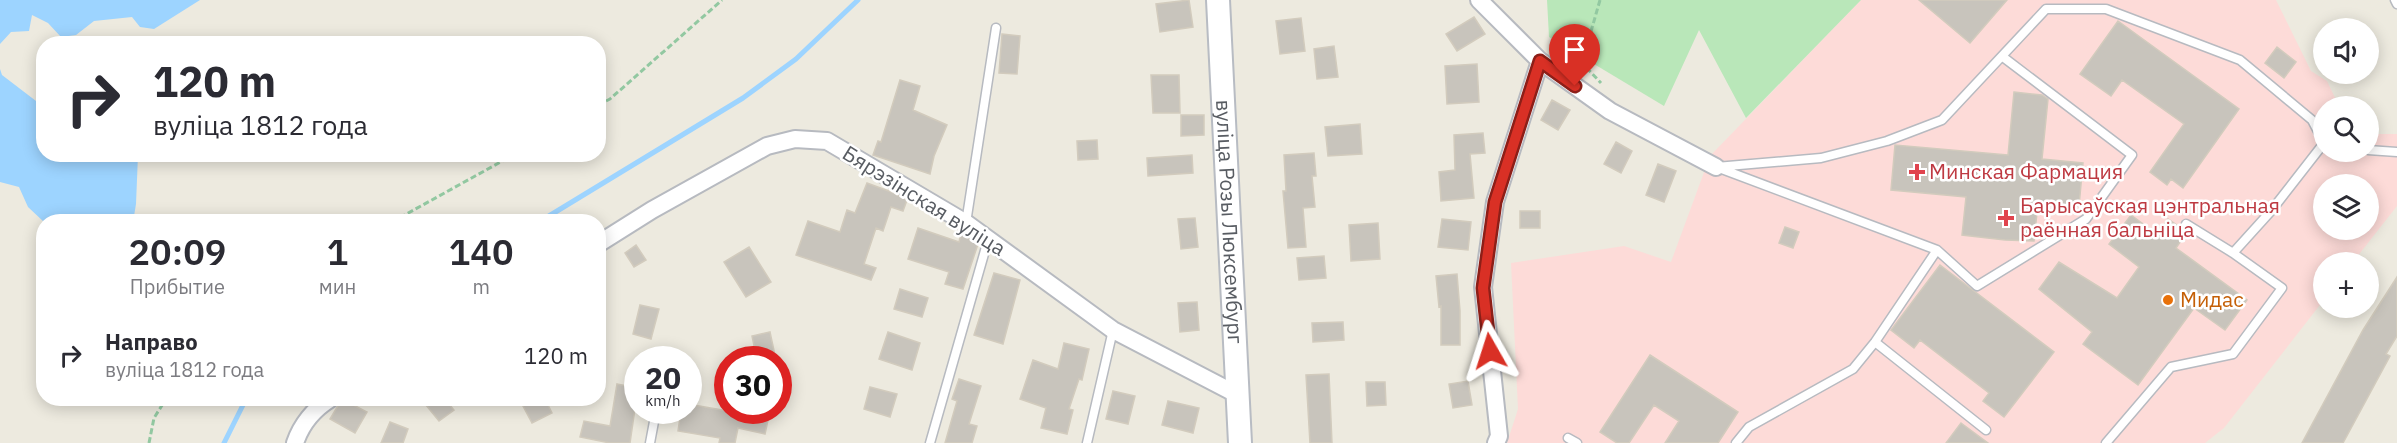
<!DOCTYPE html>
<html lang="ru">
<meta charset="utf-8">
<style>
:root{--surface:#fff;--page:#f2f2f3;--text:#2b2b33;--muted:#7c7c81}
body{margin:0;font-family:"IBM Plex Sans",sans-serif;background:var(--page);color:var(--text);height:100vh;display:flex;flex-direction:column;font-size:22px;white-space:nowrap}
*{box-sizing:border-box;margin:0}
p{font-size:20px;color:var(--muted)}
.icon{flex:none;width:33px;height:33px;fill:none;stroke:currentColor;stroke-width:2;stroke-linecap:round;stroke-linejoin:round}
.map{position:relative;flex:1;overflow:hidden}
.details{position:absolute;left:36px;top:214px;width:570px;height:192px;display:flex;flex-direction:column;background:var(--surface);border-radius:24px;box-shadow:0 3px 15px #0003}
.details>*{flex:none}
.hud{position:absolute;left:36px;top:36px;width:570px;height:126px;border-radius:24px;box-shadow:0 3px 15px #0003;background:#fff;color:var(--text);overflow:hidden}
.tools{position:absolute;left:2313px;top:18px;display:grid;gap:12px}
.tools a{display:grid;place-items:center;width:66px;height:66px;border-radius:50%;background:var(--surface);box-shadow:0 3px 15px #0003;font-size:30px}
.speed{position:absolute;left:624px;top:346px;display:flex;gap:12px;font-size:30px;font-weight:700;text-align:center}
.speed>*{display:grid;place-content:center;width:78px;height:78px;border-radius:50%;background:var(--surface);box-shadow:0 3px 15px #0003;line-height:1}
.speed small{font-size:15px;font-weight:400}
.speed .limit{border:9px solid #d22;background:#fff;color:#111}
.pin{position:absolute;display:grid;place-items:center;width:51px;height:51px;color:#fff;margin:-62px -26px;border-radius:50% 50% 50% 0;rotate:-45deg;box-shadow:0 0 6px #0007}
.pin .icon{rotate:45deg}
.me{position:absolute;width:66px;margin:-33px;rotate:354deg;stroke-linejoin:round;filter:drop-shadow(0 0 4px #0008)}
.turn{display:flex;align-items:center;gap:21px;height:126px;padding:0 18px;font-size:27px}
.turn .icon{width:78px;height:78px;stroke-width:2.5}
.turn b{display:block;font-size:42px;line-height:51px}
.eta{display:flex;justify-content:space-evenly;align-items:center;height:102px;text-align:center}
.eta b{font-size:36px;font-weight:600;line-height:42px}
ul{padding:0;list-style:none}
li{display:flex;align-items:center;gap:18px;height:78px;padding:0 18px}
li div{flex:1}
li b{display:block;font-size:22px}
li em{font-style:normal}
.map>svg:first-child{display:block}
</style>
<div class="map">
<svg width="2397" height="443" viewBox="0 0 2397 443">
<rect width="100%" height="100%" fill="#edeadf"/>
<path fill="#fddbd8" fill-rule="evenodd" d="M1861,0h415l35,71 16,10 12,25h-15v46h44l1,-18h28v72l-44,56h-29l-1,39 -99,127 -19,15h-698l11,-34 -7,-146 113,-17 47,16 39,-106zM2324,184h44v46h-44z"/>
<path fill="#b9e7b9" d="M1547,0h314l-115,118 -47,-88 -35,76 -115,-69z"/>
<path fill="#9dd4ff" d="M0,0h200l-46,29 -14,-2 -8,-10 -38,4 -18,14 -15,2 -13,-14 -16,-8 -3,16 -18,1 -11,12z
M0,69l2,6 34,26 7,-3 1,56 94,1 -2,49 -3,18h-89l-16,-15 -9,-20 -19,-5z"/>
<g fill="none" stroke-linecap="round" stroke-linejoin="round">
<path stroke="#9dd4ff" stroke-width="5" d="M539,222l204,-124 53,-39 62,-59
M224,443l22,-44"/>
</g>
<path fill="#c8c4bc" stroke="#d2cbbd" stroke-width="1.5" d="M1189,0l4,27 -33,5 -4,-28z
M1919,0h88l-37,43z
M1474,17l11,17 -28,17 -11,-17z
M1301,18l4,33 -25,3 -4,-33z
M2118,21l121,88 -56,79 -12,-9 -4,6 -17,-13 34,-48 -62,-44 -11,16 -31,-22z
M1002,34l18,2 -3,38 -18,-1z
M1334,46l4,31 -21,2 -3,-30z
M2277,47l19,15 -12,16 -19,-15z
M1477,64l2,38 -32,2 -2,-38z
M1151,75h28l1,38h-27z
M900,80l20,6 -7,24 34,15 -13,31 -4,18 -57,-19 5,-14 3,1z
M2014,92l28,3 6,4 -6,60 41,4 -4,43 -41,-3 -4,38 -29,-1 -43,-5 4,-38 -75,-7 4,-45 113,10z
M1552,100l18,10 -12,20 -17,-10z
M1181,115h23v20l-23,1z
M1360,124l2,30 -34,2 -3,-29z
M1483,133l2,20 -15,1 4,44 -33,3 -2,-29 16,-2 -1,-35z
M1097,140l1,19 -20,1 -1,-19z
M1616,142l16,9 -11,22 -17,-9z
M1314,153l2,23h-4l3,31 -12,1 3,39 -18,1 -5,-57h3l-2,-36z
M1192,155l1,18 -45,3 -1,-18z
M1658,164l18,7 -12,31 -18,-7z
M867,183l27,10 13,7 -4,11 -12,-4 -8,24 -7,-3 -12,36 12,4 -5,12 -75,-25 12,-34 32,11 7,-22 8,3z
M1520,211h20v17h-20z
M2131,215l26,19 11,-15 19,13 -11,16 71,52 -22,30 -31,-22 -56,77 -55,-41 9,-12 -53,-43 20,-27 58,36 22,-31 -30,-23z
M1195,218l3,29 -17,2 -3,-30z
M1442,219l29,3 -3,28 -30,-3z
M1378,223l2,36 -29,2 -2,-36z
M1785,227l14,5 -6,16 -14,-5z
M918,228l41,14 2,-9 17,11 -15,45 -18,-5 4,-12 -41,-13z
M636,245l10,15 -12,7 -9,-14z
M749,247l22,35 -25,15 -22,-35z
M1324,256l2,22 -27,2 -2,-22z
M1940,265l114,87 -50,65 -21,-16 6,-8 -69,-53 -6,8 -23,-18z
M994,273l26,7 -17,64 -29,-9z
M1457,274l3,37v34h-19v-39l-2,1 -3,-31z
M2397,277v59l-11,18 4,2 -47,87h-41l61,-113z
M900,289l28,9 -6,19 -28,-8z
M1197,302l2,28 -19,2 -2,-29z
M640,305l19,4 -8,30 -18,-5z
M1343,322l1,18 -31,2 -1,-19z
M770,332l6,28h-19l-5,-24z
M888,332l32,11 -8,27 -33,-11z
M1064,343l25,6 -7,31 -3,-1 -10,30 4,1 -6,24 -26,-6 5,-20 -26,-9 13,-39 25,9z
M1650,355l88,57 -20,31h-53l14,-22 -25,-16 -25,38h-12l-17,-11z
M1329,374l3,69h-22l-4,-68z
M959,379l22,7 -12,38 8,2 -5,17h-27l12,-42 -5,-2z
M1468,381l4,24 -19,3 -4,-24z
M1366,382h19l1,23 -19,1z
M617,384l21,4 -8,55h-20l-30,-6 4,-16 26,5z
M870,387l27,7 -7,23 -26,-8z
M1113,391l22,5 -7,28 -22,-5z
M342,399l25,13 -12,21 -25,-14z
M421,399h24l9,11 -15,11z
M537,399h8l7,14 -20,10 -9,-17z
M1168,401l31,7 -6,25 -31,-8z
M688,404l40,7h42l-5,23 -27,-6 -3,15h-16l1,-5 -42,-7 3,-20h7z
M390,422l18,7 -5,14h-22z
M1961,423l27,20h-42z"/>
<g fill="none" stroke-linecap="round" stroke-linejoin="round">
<g stroke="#b7bac0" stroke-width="11">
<path id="service" d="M2395,0l2,4
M2368,150l29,2
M1716,167l105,-9 66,-17 55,-21 104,-111h60l134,51 72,60 12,23
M1719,168l218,82 40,36 109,-67 46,-64 -129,-98
M966,223l30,-195
M2186,224l47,29 38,-42 53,-68
M1875,342l111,88
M1568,438l9,5
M650,443l6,-32
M930,443l58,-203
M1087,443l26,-113
M1736,443l13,-16 104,-58 22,-27 62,-92
M2106,443l65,-76 62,-13 49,-66 -49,-35"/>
</g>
<g stroke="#b7bac0" stroke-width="20">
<path id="minor" d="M1479,0l61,61 70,50 106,56
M598,244l54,-34 115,-64 28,-7 32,2 139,82 147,107 125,65
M295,443c6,-18 19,-34 35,-44
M1496,443l3,-7 -16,-149 12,-85 45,-141"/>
</g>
<g stroke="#b8bcc3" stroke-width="26">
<g id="secondary">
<path id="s1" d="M1218,0l22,443"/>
</g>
</g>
<path stroke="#92c8a1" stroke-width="3" stroke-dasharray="6 3" stroke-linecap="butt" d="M1600,0l-18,63 19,20
M598,105l12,-6 112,-99
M392,222l123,-68
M149,443l5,-25 12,-19"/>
<use href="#service" stroke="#fff" stroke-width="8"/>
<use href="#minor" stroke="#fff" stroke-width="16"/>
<use href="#secondary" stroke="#fff" stroke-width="22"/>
</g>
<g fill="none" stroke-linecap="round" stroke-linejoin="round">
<g stroke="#8d1f18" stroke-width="15">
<path id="route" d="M1490,351l-7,-63 12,-86 45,-141 35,25"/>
</g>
<use href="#route" stroke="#d93025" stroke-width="10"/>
</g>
<g fill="#e0444e" stroke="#fff" stroke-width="2">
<path d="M1914 163h6v6h6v6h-6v6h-6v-6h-6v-6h6z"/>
<path d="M2003 209h6v6h6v6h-6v6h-6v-6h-6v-6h6z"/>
</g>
<circle fill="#e8710a" stroke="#fff" stroke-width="2" cx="2168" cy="300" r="6"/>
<g text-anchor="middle" stroke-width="5" stroke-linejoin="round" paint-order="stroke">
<g font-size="21" fill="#be3a42" stroke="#fff" text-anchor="start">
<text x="1929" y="179">Минская Фармация</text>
<text x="2020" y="213">Барысаўская цэнтральная<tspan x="2020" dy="24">раённая бальніца</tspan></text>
</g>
<g font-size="21" fill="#585c62" stroke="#fff">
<text transform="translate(924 201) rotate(32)" y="7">Бярэзінская вуліца</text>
<text dy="7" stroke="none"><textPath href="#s1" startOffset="222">вуліца Розы Люксембург</textPath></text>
</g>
<g font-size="21" fill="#c56008" stroke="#fff" text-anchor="start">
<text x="2180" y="307">Мидас</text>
</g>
</g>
</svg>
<div class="tools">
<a><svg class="icon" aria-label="sound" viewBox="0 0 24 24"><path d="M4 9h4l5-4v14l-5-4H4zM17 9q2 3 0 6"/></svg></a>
<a><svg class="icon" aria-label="search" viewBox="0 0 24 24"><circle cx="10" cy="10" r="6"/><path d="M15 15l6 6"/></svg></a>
<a><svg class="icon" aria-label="layers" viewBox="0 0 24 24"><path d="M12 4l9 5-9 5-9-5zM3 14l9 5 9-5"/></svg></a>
<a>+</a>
</div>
<div class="speed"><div>20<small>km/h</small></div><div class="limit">30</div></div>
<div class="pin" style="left:1575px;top:86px;background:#d93025"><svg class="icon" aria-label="arrive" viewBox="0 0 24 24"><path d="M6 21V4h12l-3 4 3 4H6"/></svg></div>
<svg class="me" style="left:1490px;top:351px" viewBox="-20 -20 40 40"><path d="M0-17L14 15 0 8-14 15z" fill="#d93025" stroke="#fff" stroke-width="4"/></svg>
<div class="hud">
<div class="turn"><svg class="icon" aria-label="right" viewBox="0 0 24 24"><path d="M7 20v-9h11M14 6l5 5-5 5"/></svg><div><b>120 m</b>вуліца 1812 года</div></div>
</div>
<section class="details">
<div class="eta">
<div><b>20:09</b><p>Прибытие</p></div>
<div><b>1</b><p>мин</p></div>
<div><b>140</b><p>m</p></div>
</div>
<ul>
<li><svg class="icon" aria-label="right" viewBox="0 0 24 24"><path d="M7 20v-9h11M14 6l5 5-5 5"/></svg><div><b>Направо</b><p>вуліца 1812 года</p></div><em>120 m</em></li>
</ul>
</section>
</div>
